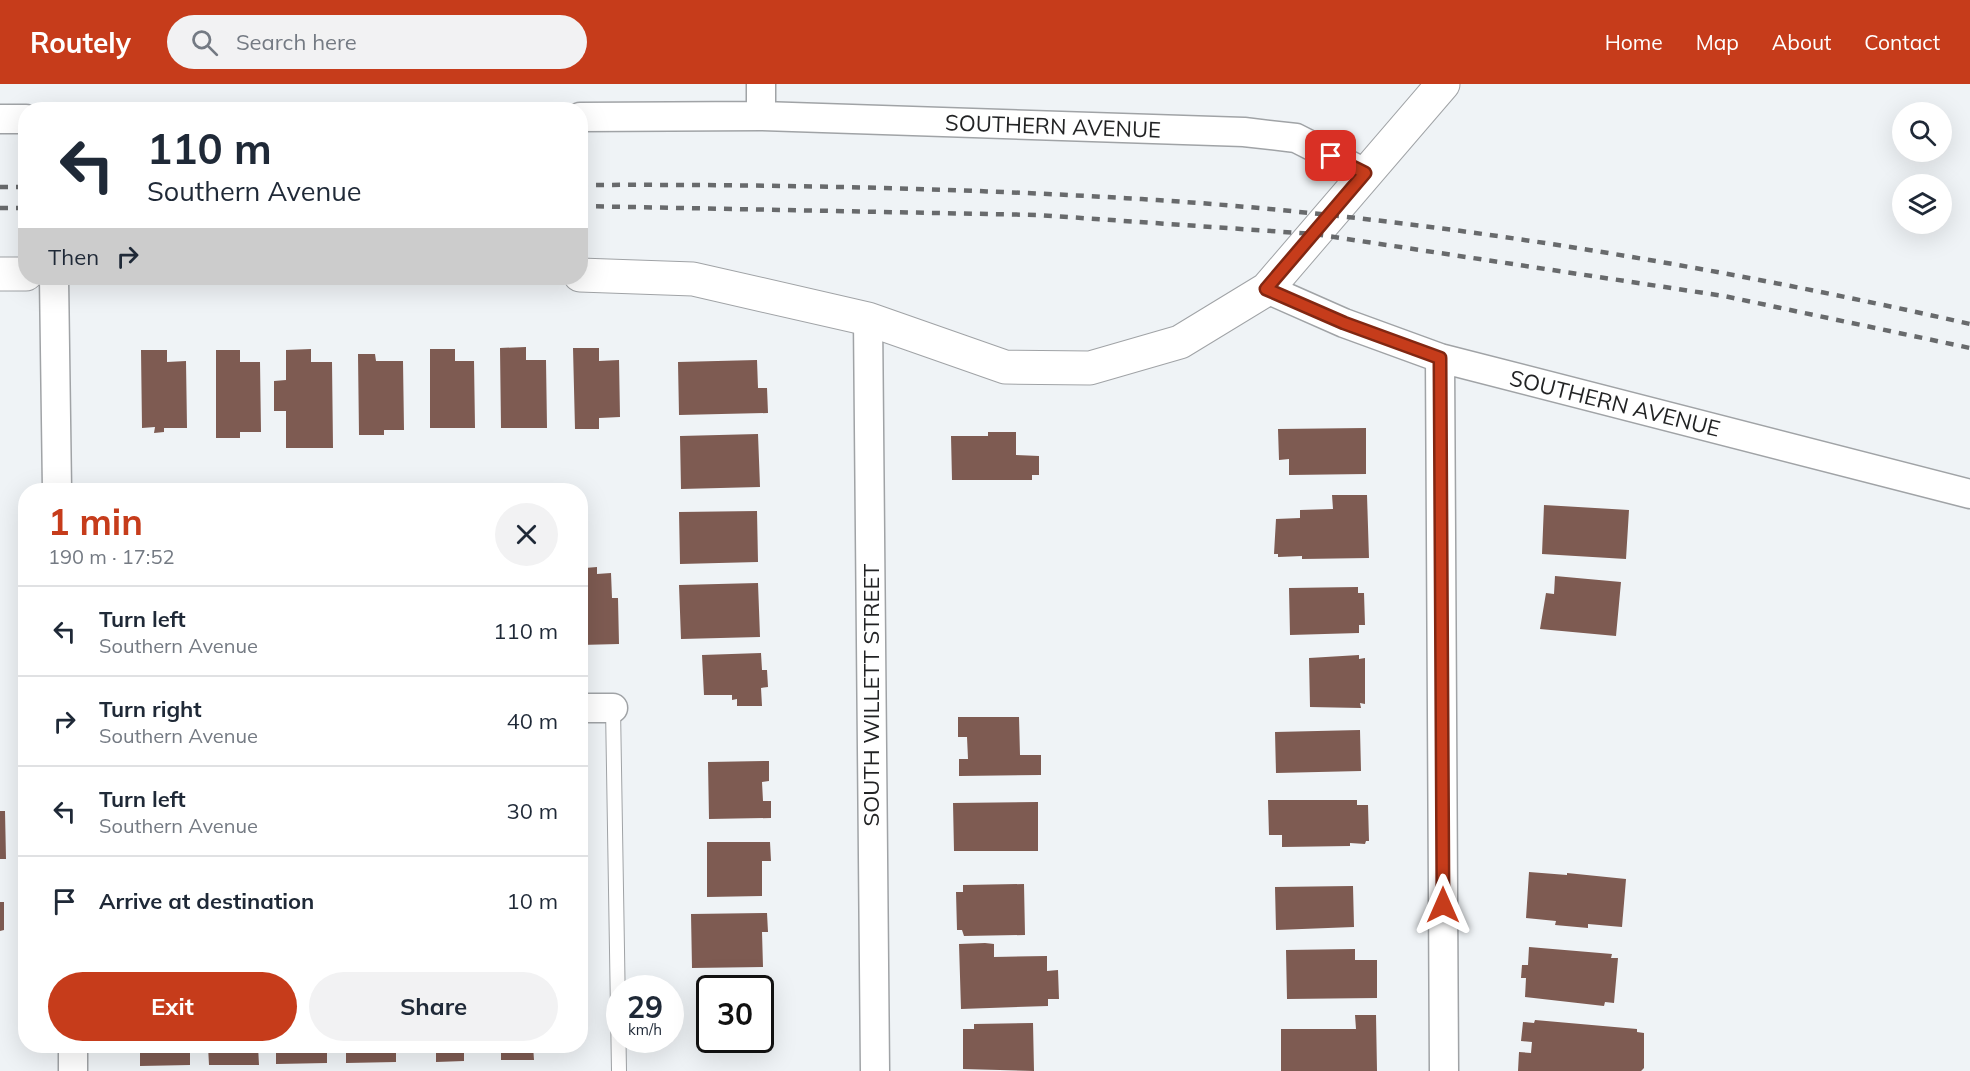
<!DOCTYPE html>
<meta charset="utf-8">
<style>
:root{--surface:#fff;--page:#f2f2f3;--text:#1f2937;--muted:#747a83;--line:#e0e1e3;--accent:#c63c1b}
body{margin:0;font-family:Mulish,sans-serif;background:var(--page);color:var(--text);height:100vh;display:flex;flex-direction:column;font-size:22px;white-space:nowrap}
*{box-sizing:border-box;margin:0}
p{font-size:20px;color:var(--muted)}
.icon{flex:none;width:33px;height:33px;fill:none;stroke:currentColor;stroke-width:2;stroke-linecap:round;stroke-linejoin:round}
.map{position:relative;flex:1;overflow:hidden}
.drawer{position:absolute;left:18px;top:399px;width:570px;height:570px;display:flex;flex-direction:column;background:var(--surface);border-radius:24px;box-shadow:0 6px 24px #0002}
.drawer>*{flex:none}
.banner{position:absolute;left:18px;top:18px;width:570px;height:183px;border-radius:24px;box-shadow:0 6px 24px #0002;background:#fff;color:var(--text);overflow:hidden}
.buttons{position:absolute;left:1892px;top:18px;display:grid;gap:12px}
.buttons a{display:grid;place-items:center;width:60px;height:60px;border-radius:50%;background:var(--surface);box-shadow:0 6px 24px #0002;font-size:30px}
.speed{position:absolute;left:606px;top:891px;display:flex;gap:12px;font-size:30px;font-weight:700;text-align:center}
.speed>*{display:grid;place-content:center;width:78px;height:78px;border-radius:50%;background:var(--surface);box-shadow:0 6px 24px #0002;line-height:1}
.speed small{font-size:15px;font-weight:400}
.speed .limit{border:3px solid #111;border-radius:9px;background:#fff;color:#111}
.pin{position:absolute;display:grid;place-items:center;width:51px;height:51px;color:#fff;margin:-26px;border-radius:12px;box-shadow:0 3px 9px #0006}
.me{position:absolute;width:66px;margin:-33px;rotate:0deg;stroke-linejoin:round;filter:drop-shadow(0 0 4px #0008)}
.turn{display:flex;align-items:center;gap:21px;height:126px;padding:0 30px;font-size:27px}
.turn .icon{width:78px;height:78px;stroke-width:2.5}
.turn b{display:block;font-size:42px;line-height:51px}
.then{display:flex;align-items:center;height:57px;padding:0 30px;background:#0003;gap:12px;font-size:22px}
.round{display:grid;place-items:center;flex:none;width:63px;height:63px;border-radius:32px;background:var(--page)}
.headline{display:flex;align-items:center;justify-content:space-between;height:102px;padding:0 30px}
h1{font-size:36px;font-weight:700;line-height:45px;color:var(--accent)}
.cta{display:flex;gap:12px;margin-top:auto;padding:12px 30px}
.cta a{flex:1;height:69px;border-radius:36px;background:var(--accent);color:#fff;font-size:24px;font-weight:700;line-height:69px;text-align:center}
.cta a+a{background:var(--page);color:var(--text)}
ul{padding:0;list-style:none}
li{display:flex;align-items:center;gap:18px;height:90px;padding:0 30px;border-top:2px solid var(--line)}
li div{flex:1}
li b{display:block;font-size:22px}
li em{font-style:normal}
header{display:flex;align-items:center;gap:36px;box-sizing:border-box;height:84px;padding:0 30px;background:var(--accent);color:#fff}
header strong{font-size:28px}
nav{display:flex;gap:33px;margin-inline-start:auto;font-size:21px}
.search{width:420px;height:54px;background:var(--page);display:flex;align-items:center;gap:15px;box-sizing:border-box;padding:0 21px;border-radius:33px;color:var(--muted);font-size:22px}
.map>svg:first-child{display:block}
</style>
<header>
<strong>Routely</strong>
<div class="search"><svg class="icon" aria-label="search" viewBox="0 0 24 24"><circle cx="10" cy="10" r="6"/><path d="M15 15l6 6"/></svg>Search here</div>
<nav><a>Home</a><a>Map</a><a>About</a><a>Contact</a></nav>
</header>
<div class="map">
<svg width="1970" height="987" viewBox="0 0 1970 987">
<rect width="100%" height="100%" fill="#eff3f6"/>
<path fill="#7e5b52" d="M526,263v13h20l1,68h-46l-1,-80z
M573,264h26v13l20,-1 1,57 -21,1v11h-24z
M311,265v13h21l1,86h-47v-37h-12v-30l12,-1v-30z
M430,265h25v12h19l1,67h-45z
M141,266h26v12l19,-1 1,67h-23v4l-10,1 1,-6 -13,1z
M216,266h24v12h20l1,70h-21v6h-24z
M358,270h17l1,7h27l1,69h-20v5h-25z
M757,276l1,28h9l1,25 -89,2 -1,-53z
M1366,344v46l-77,1v-16l-10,1 -1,-31z
M988,348h28v23l23,1v19h-7v5h-80l-1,-44h37z
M758,350l2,53 -79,2 -1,-53z
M1332,411h35l2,63 -67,1v-3l-24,1v-3h-4l2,-35 24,-1v-8l33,-1z
M1544,421l85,5 -3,49 -84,-5z
M757,427l1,51 -78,2 -1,-52z
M580,477h4l1,7 12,-1v7l14,-1 1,25h6l1,46 -39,1z
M1555,492l66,6 -5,54 -76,-7 6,-36 8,1z
M758,499l2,54 -79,2 -2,-54z
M1358,503v6h6l1,32h-6v8l-69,2 -1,-47z
M761,569l1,17h5l1,17 -7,1 1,18h-25v-7l-5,1v-5h-28l-2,-40z
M1359,571v4l6,-1v46l-5,-1 1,5 -51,-1 -1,-49z
M958,633h61l1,38h21v20l-82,1v-17h9l-1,-22h-9z
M1360,646l1,41 -85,2 -1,-41z
M769,677v20l-7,1 1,19h8v17l-62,1 -1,-57z
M1268,716h89v5h11l1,36h-3l-1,3 -15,-1v3l-68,1v-12h-13z
M1038,718v49h-84l-1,-48z
M0,727h5l1,48h-6z
M707,758h63l1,19h-9v35l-55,1z
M1529,788l38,3v-2l59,6 -4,48 -34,-3v4l-33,-3 1,-4 -30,-3z
M1024,800l1,51 -61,1 -2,-6h-5l-1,-38h7v-7z
M1353,802l1,41 -78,3 -1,-43z
M0,818h4v28l-4,1z
M767,829l1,19h-6l1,35 -71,1 -1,-54z
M985,859l9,1v13l53,-1v15l11,-1 1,29h-11v7l-87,3 -2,-65z
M1529,863l83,7 -1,4h7l-4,45 -9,-1 -1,4 -79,-9 1,-19h-5l1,-13h6z
M1355,865v11h22v38l-90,1 -1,-49z
M1355,931h21l1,56h-96v-42h75z
M1535,936l102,9v3l7,1v35l-3,3h-123l1,-19 12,1 1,-11 -11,-1 2,-19 11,1z
M1033,939l1,48 -71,-2v-40h11v-5z
M140,962h50v19l-50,1z
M208,962h50l1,19h-50z
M276,962h51v17l-51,1z
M346,962h50v16l-50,1z
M415,962h49v15l-28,1v-12h-21z
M483,962h50l1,14h-33v-11h-18z"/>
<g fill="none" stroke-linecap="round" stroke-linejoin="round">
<g stroke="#a0a3a6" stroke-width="16">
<path id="lane" d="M613,624l6,363"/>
</g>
<g stroke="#a0a3a6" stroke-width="31">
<path id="street" d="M761,0v32
M580,33l181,-1 483,16 52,6 69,35
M0,35h26
M54,194l3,212
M1267,205l77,34 96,35 530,136
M868,235l7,752
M1440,274l4,713
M580,624h33
M73,962v25"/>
</g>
<g stroke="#a0a3a6" stroke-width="35">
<path id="secondary" d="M0,190h26
M580,191l113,4 175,40 137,48 85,1 90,-26 87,-53 176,-205"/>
</g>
<use href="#lane" stroke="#fff" stroke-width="14"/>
<use href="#street" stroke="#fff" stroke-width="28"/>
<use href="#secondary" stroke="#fff" stroke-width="33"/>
<path stroke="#686a6c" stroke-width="4.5" stroke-dasharray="8 8" stroke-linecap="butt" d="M580,101c193,-1 385,3 577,15 271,18 548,64 813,124
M0,103h26
M580,122l458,9 276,19 410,62 246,52
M0,124h26"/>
</g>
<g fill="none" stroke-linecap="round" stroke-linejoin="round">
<g stroke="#812712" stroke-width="15">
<path id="route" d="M1331,72l34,17 -99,116 78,34 96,35 3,547"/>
</g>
<use href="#route" stroke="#c63c1b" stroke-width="10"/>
</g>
<g text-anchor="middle" stroke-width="6" stroke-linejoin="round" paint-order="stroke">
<g font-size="22" fill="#222324" stroke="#fff">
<text transform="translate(1053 42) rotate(2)" y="8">SOUTHERN AVENUE</text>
<text transform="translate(1615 319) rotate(14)" y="8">SOUTHERN AVENUE</text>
<text transform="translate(871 611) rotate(-90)" y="8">SOUTH WILLETT STREET</text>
</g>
</g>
</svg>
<div class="buttons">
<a><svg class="icon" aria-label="search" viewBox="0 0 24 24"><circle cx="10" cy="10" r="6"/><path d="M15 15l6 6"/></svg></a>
<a><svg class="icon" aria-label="layers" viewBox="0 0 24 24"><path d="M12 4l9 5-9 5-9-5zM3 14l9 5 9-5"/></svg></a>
</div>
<div class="speed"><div>29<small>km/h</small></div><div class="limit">30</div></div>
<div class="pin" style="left:1331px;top:72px;background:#d93025"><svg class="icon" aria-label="arrive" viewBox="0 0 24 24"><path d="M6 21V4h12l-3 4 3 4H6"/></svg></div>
<svg class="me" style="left:1443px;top:821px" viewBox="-20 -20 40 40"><path d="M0-17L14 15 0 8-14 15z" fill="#c63c1b" stroke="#fff" stroke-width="4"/></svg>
<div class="banner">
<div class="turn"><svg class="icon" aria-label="left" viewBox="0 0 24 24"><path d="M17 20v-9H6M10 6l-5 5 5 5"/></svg><div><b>110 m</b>Southern Avenue</div></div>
<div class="then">Then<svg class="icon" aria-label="right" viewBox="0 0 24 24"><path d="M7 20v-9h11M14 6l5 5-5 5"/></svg></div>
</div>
<section class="drawer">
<div class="headline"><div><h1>1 min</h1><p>190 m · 17:52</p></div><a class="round"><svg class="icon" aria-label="close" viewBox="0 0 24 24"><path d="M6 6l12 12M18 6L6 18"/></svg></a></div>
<ul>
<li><svg class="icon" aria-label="left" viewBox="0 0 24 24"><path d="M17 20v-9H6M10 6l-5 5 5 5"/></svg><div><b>Turn left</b><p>Southern Avenue</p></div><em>110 m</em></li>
<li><svg class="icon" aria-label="right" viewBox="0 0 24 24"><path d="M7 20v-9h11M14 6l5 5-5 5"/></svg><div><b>Turn right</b><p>Southern Avenue</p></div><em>40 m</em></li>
<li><svg class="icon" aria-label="left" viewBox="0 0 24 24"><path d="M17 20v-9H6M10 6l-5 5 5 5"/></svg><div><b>Turn left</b><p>Southern Avenue</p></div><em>30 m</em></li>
<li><svg class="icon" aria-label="arrive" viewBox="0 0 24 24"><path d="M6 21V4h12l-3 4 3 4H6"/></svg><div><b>Arrive at destination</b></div><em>10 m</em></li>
</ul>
<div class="cta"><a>Exit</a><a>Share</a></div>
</section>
</div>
